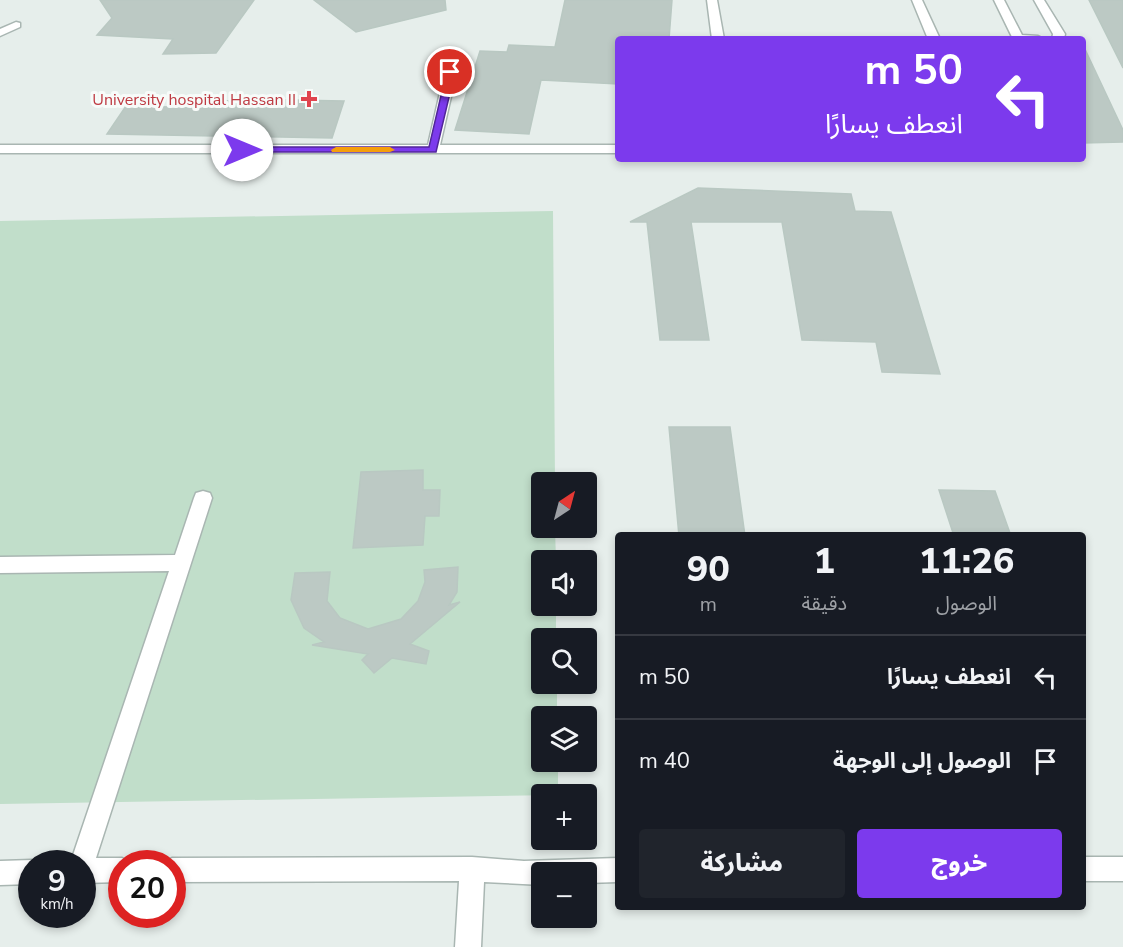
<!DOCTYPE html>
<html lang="ar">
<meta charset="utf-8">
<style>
:root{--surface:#171b24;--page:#20242c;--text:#f1f3f6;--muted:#9ea1a6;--line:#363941;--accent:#7c3aed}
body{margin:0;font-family:"Nunito Sans","Noto Sans Arabic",sans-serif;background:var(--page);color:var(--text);direction:rtl;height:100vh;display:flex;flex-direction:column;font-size:22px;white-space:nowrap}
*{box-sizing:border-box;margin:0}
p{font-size:20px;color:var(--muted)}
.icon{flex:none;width:33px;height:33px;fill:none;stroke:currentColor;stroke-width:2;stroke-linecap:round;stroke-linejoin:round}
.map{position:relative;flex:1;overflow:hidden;direction:ltr}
.drawer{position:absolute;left:615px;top:532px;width:471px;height:378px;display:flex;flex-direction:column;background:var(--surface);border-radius:6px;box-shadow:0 3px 9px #0003;direction:rtl}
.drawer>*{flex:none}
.banner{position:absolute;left:615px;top:36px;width:471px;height:126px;border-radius:6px;box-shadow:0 3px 9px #0003;direction:rtl;background:#7c3aed;color:#fff;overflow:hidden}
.needle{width:39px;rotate:36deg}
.tools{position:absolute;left:531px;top:472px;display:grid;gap:12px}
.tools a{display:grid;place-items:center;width:66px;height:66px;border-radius:6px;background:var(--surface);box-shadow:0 3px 9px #0003;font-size:30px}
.speed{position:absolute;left:18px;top:850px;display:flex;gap:12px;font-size:30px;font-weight:700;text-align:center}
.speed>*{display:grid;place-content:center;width:78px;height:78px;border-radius:50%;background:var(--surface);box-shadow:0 3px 9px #0003;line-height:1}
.speed small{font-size:15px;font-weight:400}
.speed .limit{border:9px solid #d22;background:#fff;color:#111}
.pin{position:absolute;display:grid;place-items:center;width:51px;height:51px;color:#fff;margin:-26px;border:3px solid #fff;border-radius:50%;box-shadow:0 2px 6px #0007}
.me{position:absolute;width:66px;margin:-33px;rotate:90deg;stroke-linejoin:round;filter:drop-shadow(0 0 4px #0008)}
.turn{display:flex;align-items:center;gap:21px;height:126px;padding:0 24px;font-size:27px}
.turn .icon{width:78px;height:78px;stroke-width:2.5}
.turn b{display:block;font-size:42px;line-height:51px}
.eta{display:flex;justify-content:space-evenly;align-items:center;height:102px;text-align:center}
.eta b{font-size:36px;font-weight:800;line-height:42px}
.action{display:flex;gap:12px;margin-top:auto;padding:12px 24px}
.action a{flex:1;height:69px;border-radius:6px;background:var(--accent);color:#fff;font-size:24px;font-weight:800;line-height:69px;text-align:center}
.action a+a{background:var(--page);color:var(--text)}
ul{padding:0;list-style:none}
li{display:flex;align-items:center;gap:18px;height:84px;padding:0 24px;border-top:2px solid var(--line)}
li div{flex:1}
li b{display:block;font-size:22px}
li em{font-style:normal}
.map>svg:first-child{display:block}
</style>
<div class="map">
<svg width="1123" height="947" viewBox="0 0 1123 947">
<rect width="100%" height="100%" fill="#e6eeeb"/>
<path fill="#c1deca" d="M553,211l2,272h-13v45h13l1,33h-14v45h14v33h-14v45h15v33h-15v45h16v33l-558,9v-583z"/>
<path fill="#bcc9c4" stroke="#b9c8c2" stroke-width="1.5" d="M100,0h154l-38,53 -53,1 10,-15 -76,-4 15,-17z
M314,0h131l1,10 -90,22z
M565,0h107l-3,39h-51v45l-77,-4 -12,54 -74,-4 25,-79 27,1 2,-7 46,2z
M1089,0h34v68z
M1083,45l40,85v12l-40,1z
M291,100l53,1 -12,37 -225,-4 19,-28 89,2 4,-7z
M698,188l153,6 4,17 36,1 49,162 -58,-2 -6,-30 -74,-2 -20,-118h-91l18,118h-49l-13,-118h-17z
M669,427h61l15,109h-66z
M423,470v20h17l-1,26h-14l-2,29 -70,3 8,-76z
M939,490l56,1 16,45h-57z
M458,567l-1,25 -8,13 11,-3 -50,42 19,7 -3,13 -34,-6 -18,15 -12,-13 6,-6 -56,-9 12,-3 -20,-14 -13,-28 4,-27 35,-1 -3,29 13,17 28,11 33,-10 17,-18 7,-19 -1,-12z"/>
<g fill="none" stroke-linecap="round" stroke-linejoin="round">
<g stroke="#a9b6b2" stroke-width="3">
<path id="minor" d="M707,0h10l7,39h-12z
M912,0h10l18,39h-12z
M994,0h10l18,35 16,1 6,3h-31z
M1034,0h10l21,34 -1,5h-12l1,-5z
M16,22l4,1v4l-20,9v-7z
M455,50l6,3 -21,92h178v8h-618v-8h428l21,-92z
M203,491l7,2 2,5 -116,360h26l10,6h-10v18l-40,1v-19h-12l99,-293 -169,2v-16l175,-2 19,-57 2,-5z
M472,857l52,4 94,-3v24l-32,1v-10h-44v12l-58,-3 -3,65h-26l4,-66 -287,1v-18h-10l10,-6z
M1083,857h40v24h-40z
M32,860l9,4h-9v20l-32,1v-24z"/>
</g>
<use href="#minor" fill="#fff" fill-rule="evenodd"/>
</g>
<path fill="#7c3aed" stroke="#51269a" stroke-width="1.5" d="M447,70l8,2 -19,80h-194l-5,-2 5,-3h187z"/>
<path fill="#f59e0b" d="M336,147h54l5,3 -5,2h-58l-1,-2z"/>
<path fill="#e0444e" stroke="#f7fbf9" stroke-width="2" d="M306 90h6v6h6v6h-6v6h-6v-6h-6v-6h6z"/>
<g text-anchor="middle" stroke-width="6" stroke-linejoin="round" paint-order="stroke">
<g font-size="16" fill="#be3a42" stroke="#f7fbf9" text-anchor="end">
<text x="296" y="105">University hospital Hassan II</text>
</g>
</g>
</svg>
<div class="tools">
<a><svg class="needle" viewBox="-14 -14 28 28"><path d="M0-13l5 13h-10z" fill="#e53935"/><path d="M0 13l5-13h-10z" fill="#9ea1a6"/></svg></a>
<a><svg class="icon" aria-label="sound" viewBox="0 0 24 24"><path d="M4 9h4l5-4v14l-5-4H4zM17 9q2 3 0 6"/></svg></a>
<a><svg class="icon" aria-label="search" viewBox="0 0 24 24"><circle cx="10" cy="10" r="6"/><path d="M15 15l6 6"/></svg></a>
<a><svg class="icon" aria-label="layers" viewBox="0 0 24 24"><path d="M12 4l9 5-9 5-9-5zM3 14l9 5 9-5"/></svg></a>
<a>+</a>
<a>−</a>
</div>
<div class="speed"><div>9<small>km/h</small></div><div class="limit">20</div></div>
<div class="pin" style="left:450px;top:72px;background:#d93025"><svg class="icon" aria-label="arrive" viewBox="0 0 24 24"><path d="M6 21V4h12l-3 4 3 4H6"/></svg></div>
<svg class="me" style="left:242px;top:150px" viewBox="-20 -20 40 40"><circle r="19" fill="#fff"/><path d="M0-13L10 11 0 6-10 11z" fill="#7c3aed"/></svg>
<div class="banner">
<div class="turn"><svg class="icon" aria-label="left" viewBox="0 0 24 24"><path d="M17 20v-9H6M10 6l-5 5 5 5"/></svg><div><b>50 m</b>انعطف يسارًا</div></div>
</div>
<section class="drawer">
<div class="eta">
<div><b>11:26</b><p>الوصول</p></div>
<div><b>1</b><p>دقيقة</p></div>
<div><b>90</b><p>m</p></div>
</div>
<ul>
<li><svg class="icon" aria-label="left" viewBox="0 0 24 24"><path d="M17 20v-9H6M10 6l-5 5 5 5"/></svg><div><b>انعطف يسارًا</b></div><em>50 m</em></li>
<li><svg class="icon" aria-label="arrive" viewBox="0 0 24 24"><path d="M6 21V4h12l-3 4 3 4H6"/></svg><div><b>الوصول إلى الوجهة</b></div><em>40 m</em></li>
</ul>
<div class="action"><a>خروج</a><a>مشاركة</a></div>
</section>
</div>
